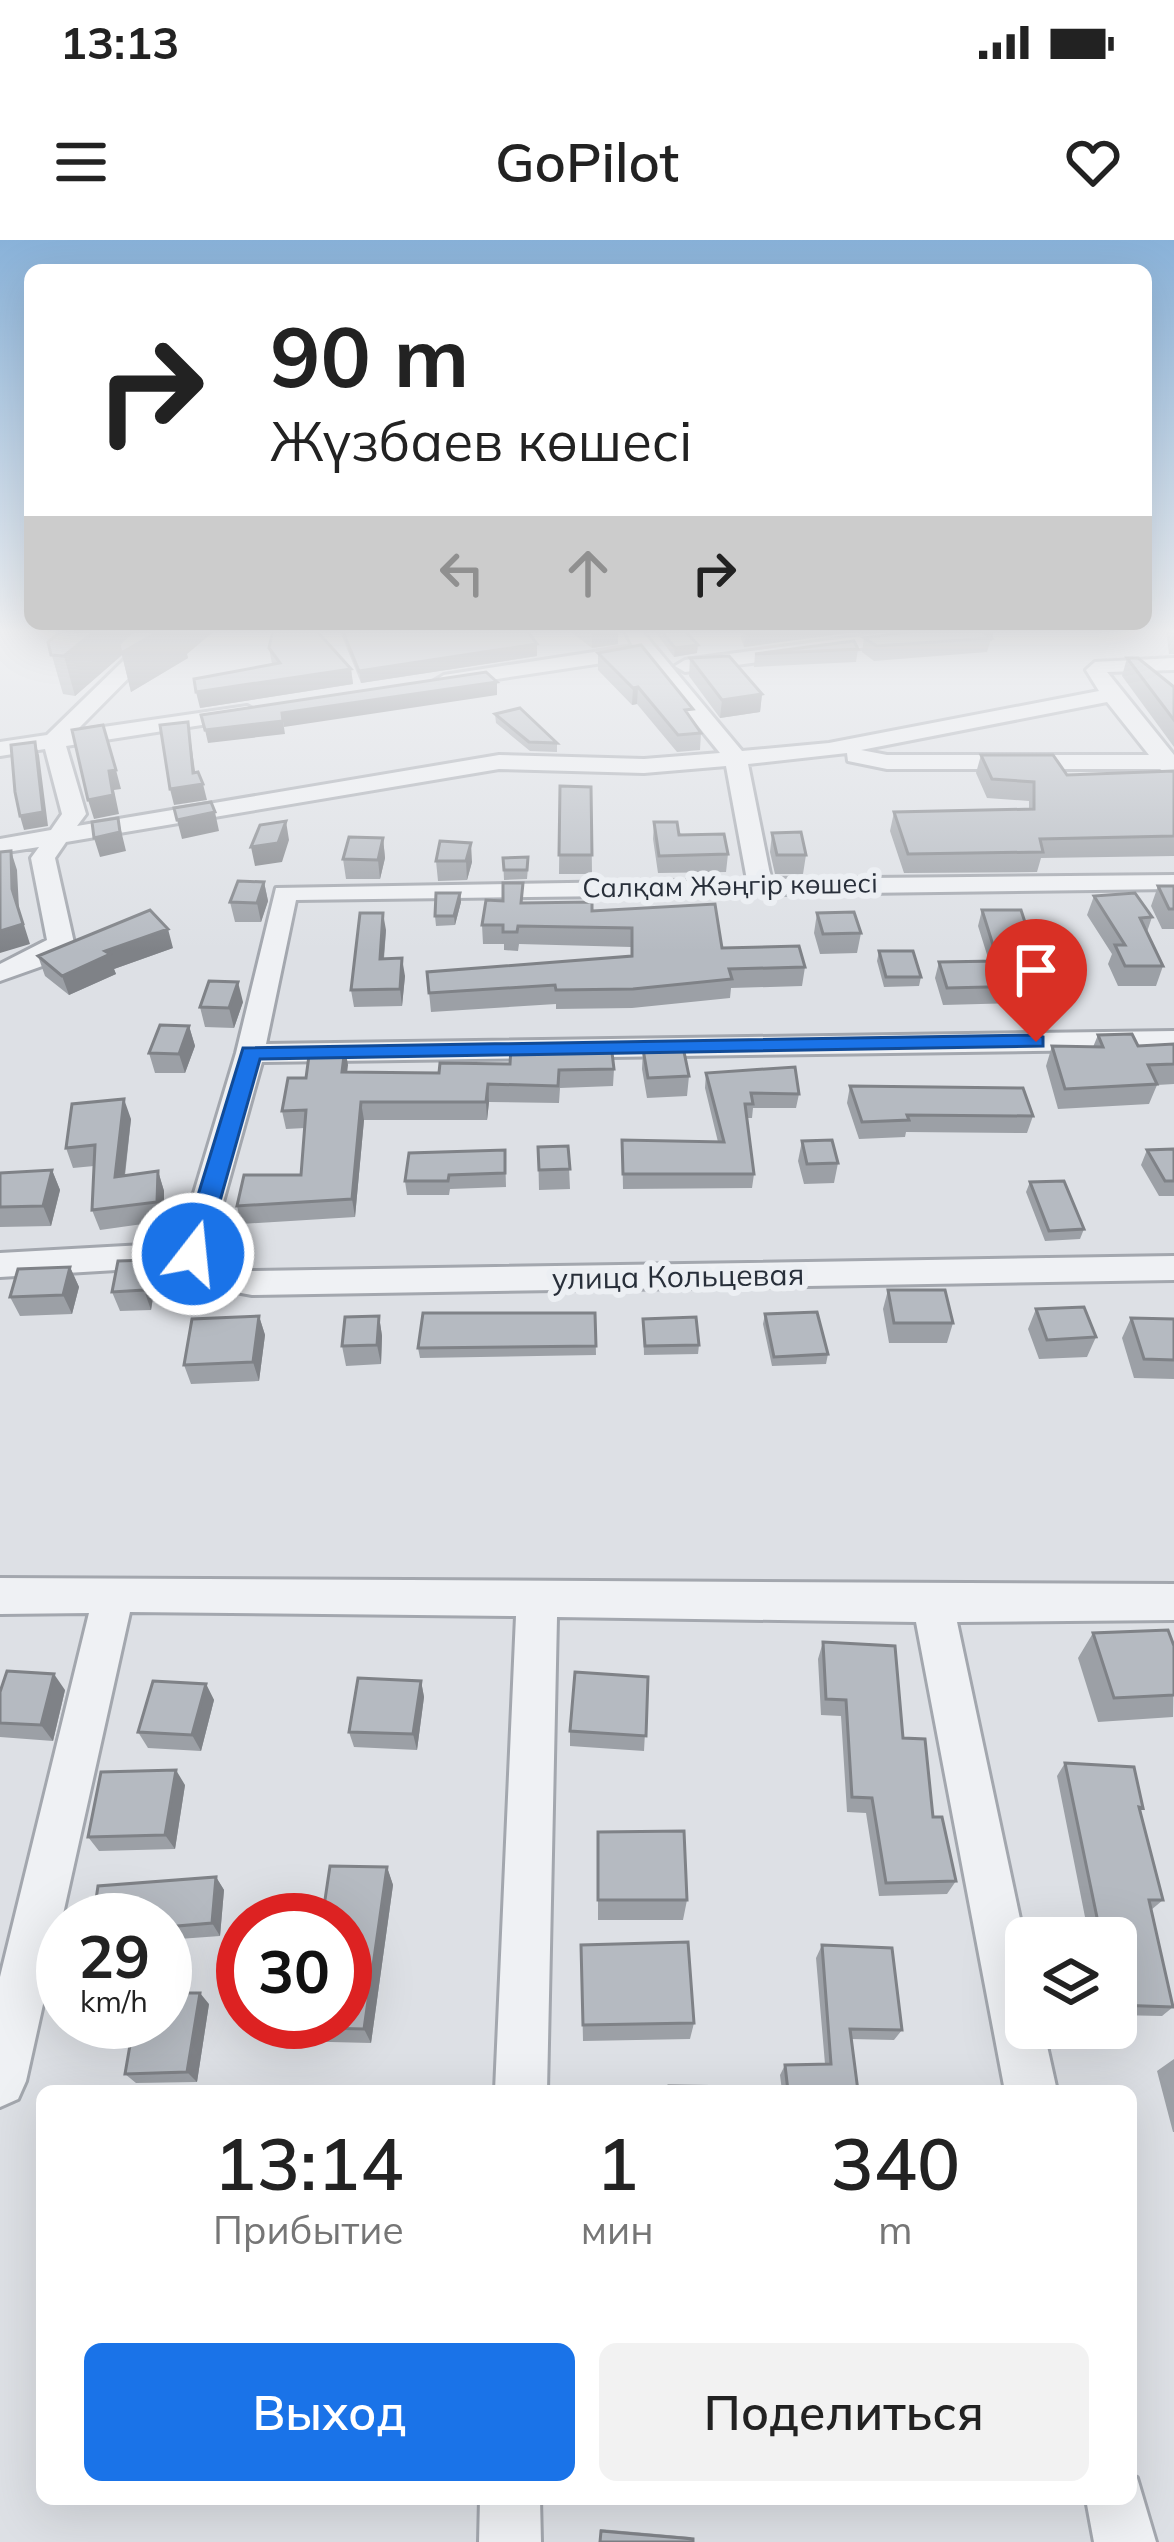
<!DOCTYPE html>
<html lang="ru">
<meta charset="utf-8">
<style>
:root{--surface:#fff;--page:#f2f2f2;--text:#222;--muted:#767676;--accent:#1a73e8}
body{margin:0;font-family:Mulish,sans-serif;background:var(--page);color:var(--text);height:100vh;display:flex;flex-direction:column;font-size:45px;white-space:nowrap}
*{box-sizing:border-box;margin:0}
p{font-size:39px;color:var(--muted)}
.icon{flex:none;width:66px;height:66px;fill:none;stroke:currentColor;stroke-width:2;stroke-linecap:round;stroke-linejoin:round}
.map{position:relative;flex:1;overflow:hidden}
.drawer{position:absolute;left:36px;top:1845px;width:1101px;height:420px;display:flex;flex-direction:column;background:var(--surface);border-radius:18px;box-shadow:0 12px 48px #0002}
.drawer>*{flex:none}
.guide{position:absolute;left:24px;top:24px;width:1128px;height:366px;border-radius:18px;box-shadow:0 12px 48px #0002;background:#fff;color:var(--text);overflow:hidden}
.controls{position:absolute;left:1005px;top:1677px;display:grid;gap:24px}
.controls a{display:grid;place-items:center;width:132px;height:132px;border-radius:18px;background:var(--surface);box-shadow:0 12px 48px #0002;font-size:60px}
.speed{position:absolute;left:36px;top:1653px;display:flex;gap:24px;font-size:60px;font-weight:700;text-align:center}
.speed>*{display:grid;place-content:center;width:156px;height:156px;border-radius:50%;background:var(--surface);box-shadow:0 12px 48px #0002;line-height:1}
.speed small{font-size:30px;font-weight:400}
.speed .limit{border:18px solid #d22;background:#fff;color:#111}
.pin{position:absolute;display:grid;place-items:center;width:102px;height:102px;color:#fff;margin:-123px -51px;border-radius:50% 50% 50% 0;rotate:-45deg;box-shadow:0 0 12px #0007}
.pin .icon{rotate:45deg}
.me{position:absolute;width:132px;margin:-66px;rotate:16deg;stroke-linejoin:round;filter:drop-shadow(0 0 9px #0008)}
.turn{display:flex;align-items:center;gap:42px;height:252px;padding:0 48px;font-size:54px}
.turn .icon{width:156px;height:156px;stroke-width:2.5}
.turn b{display:block;font-size:84px;line-height:102px}
.lanes{display:flex;align-items:center;height:114px;padding:0 48px;background:#0003;justify-content:center;gap:60px;direction:ltr}
.lanes .off{opacity:.35}
.eta{display:flex;justify-content:space-evenly;align-items:center;height:204px;text-align:center}
.eta b{font-size:72px;font-weight:600;line-height:84px}
.primary-button{display:flex;gap:24px;margin-top:auto;padding:24px 48px}
.primary-button a{flex:1;height:138px;border-radius:18px;background:var(--accent);color:#fff;font-size:48px;font-weight:600;line-height:138px;text-align:center}
.primary-button a+a{background:var(--page);color:var(--text)}
.status{display:flex;justify-content:space-between;align-items:center;height:84px;padding:0 60px;background:var(--surface);direction:ltr}
.status svg{height:33px;fill:currentColor}
header{display:flex;justify-content:space-between;align-items:center;height:156px;padding:0 48px;background:var(--surface);font-size:54px;font-weight:600}
.map>svg:first-child{display:block}
</style>
<div class="status"><b>13:13</b><svg viewBox="0 0 49 12"><path d="M0 12V9h3v3zM5 12V6h3v6zM10 12V3h3v9zM15 12V0h3v12zM26 1h20v11H26zM47 4h2v5h-2z"/></svg></div>
<header><svg class="icon" aria-label="menu" viewBox="0 0 24 24"><path d="M4 6h16M4 12h16M4 18h16"/></svg>GoPilot<svg class="icon" aria-label="heart" viewBox="0 0 24 24"><path d="M12 20l-8-8c-3-5 5-10 8-4 3-6 11-1 8 4z"/></svg></header>
<div class="map">
<svg width="1174" height="2302" viewBox="0 0 1174 2302">
<rect width="100%" height="100%" fill="#dde0e5"/>
<g fill="none" stroke-linecap="round" stroke-linejoin="round">
<g stroke="#a3a7ae" stroke-width="6">
<path id="minor" d="M156,389h21l-101,102 171,-25 11,6 -11,6 -181,28 20,68 -9,12 422,-71 145,4 76,-6 -78,-96 -198,30 -10,-6 10,-6 189,-29 -9,-17h16l102,122 87,-8 270,-52 -13,-21 9,-8 79,-4v12l-67,2 67,83v24l-14,-10h-273l-39,-8 -1,-8 -99,11 23,115 403,-4v14l-878,11 -30,144 908,-13v18l-912,13 -53,190 11,14 32,5 922,-15v24l-922,15 -54,-10 -15,-19 -183,11v-24l179,-10 57,-190 40,-165 471,-8 -21,-114 -82,7 -145,-4 -433,73 -11,16 19,85 -26,21 -48,17v-17l47,-24 -16,-82 8,-11 -39,6v-14l51,-9 11,-16 -17,-65 -45,7v-14l47,-7zM1107,462l42,53h-262l-26,-5z
M912,389h53l-10,6 -270,37 -10,-6 10,-6z
M0,1338l1174,6v36l-217,2 69,325v81h17l14,63h-52l-89,-469 -359,-5 -10,474h-52l21,-475 -386,-4 -104,469 -8,18 -18,8v-130l89,-364 -89,1z
M1131,2235l6,3 19,64h-62l-8,-43h45z
M480,2259h60l1,43h-62z"/>
</g>
<use href="#minor" fill="#eff1f4" fill-rule="evenodd"/>
</g>
<path fill="#9ca0a6" d="M339,389h187l11,15v12l-176,27z
M567,389h51v15l-26,4z
M653,389h30l14,24 -23,4z
M742,389h136l-134,18 -3,-8z
M929,389h65l-7,23 -113,9 -12,-9 2,-14z
M1166,389h8v25h-5z
M48,402l139,12 1,4 -57,34 -9,-37 -47,41 -12,-2z
M269,408l82,21 2,15 -153,24 72,-44z
M858,409l-2,13 -102,5 1,-13z
M598,413l95,68 8,12 -1,17 -23,2 -40,-48 -5,1 -34,-35z
M690,418l72,36 -2,18 -40,6 -31,-42z
M1127,418l47,29v60l-52,-71z
M495,474l62,29v9l-27,-1 -34,-28z
M981,515l86,20 107,-4v85l-133,2 -4,14 -133,1 -14,-42 4,-19 135,-2v-9l-42,-3 -11,-25z
M560,546l31,1 1,87h-33z
M654,582l74,32 -2,18 -68,1 -5,-34z
M772,593l34,22 -3,19h-28l-5,-22z
M383,598l2,20 -5,21h-34l-3,-20z
M503,618l25,9 -1,12 -23,1z
M436,621l36,1 -5,18 -29,1z
M264,642l4,19 -7,21h-26l-5,-20z
M1158,646h16v43h-12l-11,-23z
M460,653l1,9 -6,23 -19,1 -1,-10z
M1094,656l58,21 -5,15 16,34 -7,20h-38l-10,-22 4,-10 -25,-39z
M524,663l68,8 130,37 83,19 -3,19 -71,2 -1,10 -98,10 -76,1v-5l-125,8 -4,-40 204,-16v-9l-112,-3 -1,7 -14,-1v-6h-21l-1,-19z
M982,670l82,75 -6,17 -115,3 -8,-27 4,-16 50,-1 -11,-35z
M817,673l44,20 -4,20 -37,1 -6,-21z
M386,690l-2,29 21,17 -3,30 -48,1 -3,-17z
M173,708l-59,21 2,5 -47,21 -24,-19 -7,-20z
M879,711l42,26 -2,9 -35,1 -7,-26z
M243,762l-9,26 -29,-1 -5,-20z
M189,786l6,20 -10,27h-30l-6,-20z
M1098,795l40,11 36,-2v40l-17,1 -8,19 -91,5 -12,-43 6,-20 41,1z
M345,808l2,24 92,1 175,-4 -1,17 -53,2 -1,15 -70,-1 -2,18h-123l-9,97 -114,7 -4,-18 64,-31 4,-47 -19,1 -4,-18 24,-33z
M643,809l46,27 -2,20 -40,2 -5,-29z
M706,833l93,21 -3,14h-43l-1,10h-6l8,56 -2,14 -129,1 -1,-49 96,2 -13,-54z
M850,846l183,30 -6,17 -121,-1 -1,5 -46,2 -12,-36z
M131,879l-6,57 33,-5 6,20v30l-64,9 -8,-20 2,-44 -21,2 -7,-20z
M802,901l36,22 -4,20 -30,1 -6,-23z
M568,906l2,43 -31,1 -1,-43z
M1174,909v47h-15l-18,-31 6,-15z
M505,910l1,37 -56,2 -1,6h-42l-2,-14z
M52,930l8,20 -9,36 -51,1v-54z
M1030,942l54,47 -4,10 -35,2 -19,-49z
M70,1027l9,20 -7,27 -52,2 -10,-19z
M156,1039l-5,31 -31,1 -8,-19z
M888,1050l65,33 -6,20h-58l-6,-34z
M1036,1069l60,28 -9,20 -48,2 -11,-30z
M595,1073l1,42 -176,3 -2,-10z
M765,1074l63,40 -2,10 -54,2 -9,-42z
M259,1076l6,19 -6,46 -68,3 -7,-19z
M379,1076l3,20 -1,28 -35,2 -4,-20z
M1131,1078l43,1v60l-40,-1 -12,-40z
M643,1079l56,26 -1,9 -54,1z
M1093,1393l81,13 -1,71 -75,5 -20,-64z
M823,1402l80,96 53,143 -9,13 -68,2 -13,-83 -19,-1 -6,-96 -20,-1 -3,-56z
M648,1437l-4,74 -74,-5v-15z
M421,1441l3,16 -7,53 -63,-3 -5,-15z
M206,1444l8,16 -13,51 -53,-3 -10,-16z
M65,1450l-12,51 -53,-4v-45z
M1065,1523l78,45 -3,3 23,89 -12,10 22,97 -11,9 -46,-1v-77h-33l5,-6 -31,-156z
M185,1545l-10,64 -76,2 -11,-14z
M598,1592l89,68 -4,20h-85z
M387,1627l6,18 -22,158 -81,-2 -10,-14z
M216,1637l8,13 -4,46 -55,4v-20z
M581,1705l113,78 -4,16 -107,2z
M822,1705l80,85 -8,10 -43,-1 7,52h-76l-2,-16 5,-10 40,-1 -9,-106z
M209,1764l-12,78 -61,1 -11,-9z
M1174,1819v73h-1l-16,-61z
M600,2289l90,8 3,2 -93,3z"/>
<path fill="#7f8287" d="M97,389h120l-30,25 1,4 -57,34 -9,-37 -47,41 -11,-40z
M599,389h19v15l-26,4v-18z
M773,389h105l-134,18 2,-14z
M978,389h16l-2,12h-2l1,-3z
M537,404v12l-176,27 -2,-12z
M698,405l-1,8 -23,4 1,-9z
M351,429l2,15 -153,24 -4,-16z
M497,442v13l-213,32 -2,-14z
M638,447l-1,17 -5,1 1,-17z
M762,454l-2,18 -40,6 2,-18z
M283,481l2,13 -77,9 -3,-13z
M188,482l9,63 6,-1 4,16 -33,5 -4,-16 23,-16z
M35,502l4,13 9,71 -24,4 -4,-14z
M116,530l5,19 -7,1 5,24 -25,5 -6,-19 21,-29z
M215,572l4,19 -37,8 -5,-19z
M118,578l8,33 -26,6 -6,-19z
M286,581l3,19 -7,22 -27,4 -4,-19z
M383,598l2,20 -5,21 -2,-19z
M471,603l1,19 -5,18 -1,-19z
M11,611l6,19 2,39 11,35 -30,9v-22l12,-42z
M264,642l4,19 -7,21 -4,-19z
M460,653l1,9 -6,23 -1,-9z
M383,673l3,17 -4,47 -2,-18z
M168,689l5,19 -59,21 2,5 -47,21 -7,-19 43,-25z
M402,718l3,18 -3,30 -2,-17z
M238,742l5,20 -9,26 -5,-20z
M189,786l6,20 -10,27 -6,-19z
M345,808l3,17 -3,25 -3,-18z
M488,844l1,18 -2,18 -1,-18z
M124,859l7,20 -9,78 -7,-20z
M361,862l3,18 -9,97 -3,-18z
M52,930l8,20 -9,36 -8,-20z
M158,931l6,20v30l-7,-19z
M149,1020l7,19 -5,31 -7,-20z
M70,1027l9,20 -7,27 -9,-19z
M259,1076l6,19 -6,46 -6,-19z
M379,1076l3,20 -1,28 -4,-19z
M54,1434l11,16 -12,51 -12,-16z
M421,1441l3,16 -7,53 -4,-16z
M206,1444l8,16 -13,51 -9,-16z
M176,1530l9,15 -10,64 -10,-14z
M387,1627l6,18 -22,158 -7,-14z
M216,1637l8,13 -4,46 -8,-13z
M200,1753l9,11 -12,78 -10,-10z"/>
<path fill="#b5bac1" stroke="#7f8287" stroke-width="3" d="M64,389h33l-33,27 -13,-1 -3,-13z
M135,389h28l-42,24 -2,-9z
M273,389h42l36,40 -155,23 -2,-13 86,-16 -11,-15z
M342,389h184l11,15 -178,27z
M660,389h23l15,16 -23,3z
M744,389h29l-27,4z
M929,389h50l12,9 -114,8 -13,-8z
M854,401l4,8 -103,5z
M641,405l52,64 -8,1 16,23 -23,2 -40,-48 -5,1 -35,-35z
M729,416l33,38 -40,6 -32,-42z
M1127,418h11l36,29v33z
M486,432l11,10 -215,31 1,8 -78,9 -4,-15z
M520,468l37,35 -28,-1 -34,-28z
M188,482l5,51 5,-1 5,12 -33,5 -10,-64z
M103,485l13,45 -7,1 4,24 -25,5 -16,-70z
M35,502l8,70 -23,4 -5,-24 -4,-47z
M981,515h72l14,20 107,-4v65l-134,3 3,13 -135,2 -14,-42 140,-3v-27l-42,-3z
M560,546l31,1 1,68h-33z
M211,562l4,10 -38,8 -3,-12z
M118,578l2,14 -26,6 -2,-16z
M286,581l-8,22 -27,4 9,-22z
M654,582h23l2,13 45,-1 4,20 -69,2z
M801,592l5,23h-29l-5,-22z
M349,597l34,1 -5,22 -35,-1z
M440,601l31,2 -5,18h-30z
M11,611l1,38 11,35 -23,7v-79z
M528,617l-1,13h-23l-1,-12z
M238,641l26,1 -7,21 -27,-1z
M503,643h20l-2,20 71,-1v9l123,-7 7,44 77,-2 6,21 -76,2 3,10 -99,10 -77,1 -1,-5 -126,8 -2,-21 205,-16v-28l-114,-2 -1,6h-14v-7h-21l4,-25 17,1z
M1158,646h16v23h-5z
M436,653h24l-6,23h-19z
M1135,653l17,24 -12,1 23,48h-38l-10,-21h10l-31,-49z
M150,670l18,19 -63,22 5,3 -48,22 -24,-20z
M982,670h39l13,40h12l18,35 -117,3 -8,-26 59,-1z
M854,672l7,21 -38,1 -6,-21z
M360,673h23l-3,46 22,-1 -2,31 -49,1z
M879,711h34l8,26h-35z
M209,741l29,1 -9,26 -29,-1z
M160,785l29,1 -10,28 -30,-1z
M1132,794l6,12 36,-2v20l-26,1 9,19 -92,5 -13,-43 51,1 -5,-12z
M576,804h35l3,25 -55,1 -1,16 -70,-2 -2,18h-125l-9,97 -115,7 7,-31h57l5,-65 -24,1 6,-33h18l4,-30h35l-3,24 97,1 1,-10 70,1 1,-16 66,1z
M683,807l6,29 -41,2 -5,-29z
M795,827l4,27 -48,-1 2,11h-8l9,70h-131l-1,-34 102,2 -18,-69z
M850,846l173,2 10,28 -126,-1 2,5 -47,2z
M124,859l-9,78 43,-6 -1,31 -65,8 3,-65 -29,3 6,-44z
M832,900l6,23 -31,1 -5,-23z
M568,906l2,23 -31,1 -1,-23z
M1174,909v32h-9l-18,-31z
M505,910v23l-56,2 -1,6h-43l4,-28z
M52,930l-9,36 -43,1v-34z
M1064,941l20,48 -35,2 -19,-49z
M149,1020l-5,30 -32,2 6,-31z
M70,1027l-7,28 -53,2 8,-28z
M888,1050h57l8,33h-59z
M1084,1067l12,30 -49,3 -11,-31z
M817,1072l11,42 -54,3 -9,-43z
M423,1073h172l1,33 -178,2z
M259,1076l-6,46 -69,3 8,-46z
M379,1076l-2,29 -35,1 3,-29z
M696,1077l3,28 -54,1 -2,-27z
M1131,1078l43,1v41l-30,-1z
M1168,1390l6,16v49l-60,3 -21,-65z
M823,1402l72,4 8,92 22,1 8,78h9l14,64 -70,2 -14,-85 -20,-1 -6,-97 -20,-1z
M7,1431l47,3 -13,51 -41,-2v-31z
M575,1432l73,5 -2,59 -76,-5z
M358,1438l63,3 -8,53 -64,-2z
M153,1441l53,3 -14,51 -54,-3z
M1065,1523l69,4 9,41 -4,-1 24,93h-14l24,107 -57,-2v-67h-26l-1,-6h11z
M176,1530l-11,65 -77,2 13,-65z
M684,1591l3,69h-89v-68z
M330,1626l57,1 -23,162 -84,-2 1,-5h64v-102h-23z
M216,1637l-4,46 -47,4v-7h-72l5,-34z
M688,1702l6,81 -111,2 -2,-80z
M822,1705l70,3 10,82 -52,-1 8,62h-70l-3,-26 46,-1z
M165,1753h35l-13,79 -62,2 9,-52h31z
M669,1846l82,1 1,4h-83z
M601,2291l92,8v3h-93z"/>
<linearGradient id="sky" x2="0" y2="1"><stop stop-color="#89b2d9"/><stop offset="0.55" stop-color="#f0f1f3"/><stop offset="1" stop-color="#f0f1f3" stop-opacity="0"/></linearGradient>
<rect width="1174" height="711" fill="url(#sky)"/>
<path fill="#1a73e8" stroke="#114b97" stroke-width="3" d="M1036,795l7,2v9l-783,13 -55,195 -12,9 -13,-9 63,-206z"/>
<g text-anchor="middle" stroke-width="12" stroke-linejoin="round" paint-order="stroke">
<g font-size="27" fill="#282f3a" stroke="#eceff3">
<text transform="translate(730 646) rotate(-1)" y="9">Салқам Жәңгір көшесі</text>
</g>
<g font-size="30" fill="#282f3a" stroke="#eceff3">
<text transform="translate(678 1037) rotate(-1)" y="10">улица Кольцевая</text>
</g>
</g>
</svg>
<div class="controls">
<a><svg class="icon" aria-label="layers" viewBox="0 0 24 24"><path d="M12 4l9 5-9 5-9-5zM3 14l9 5 9-5"/></svg></a>
</div>
<div class="speed"><div>29<small>km/h</small></div><div class="limit">30</div></div>
<div class="pin" style="left:1036px;top:802px;background:#d93025"><svg class="icon" aria-label="arrive" viewBox="0 0 24 24"><path d="M6 21V4h12l-3 4 3 4H6"/></svg></div>
<svg class="me" style="left:193px;top:1014px" viewBox="-20 -20 40 40"><circle r="17" fill="#1a73e8" stroke="#fff" stroke-width="3"/><path d="M0-11L8 9 0 5-8 9z" fill="#fff"/></svg>
<div class="guide">
<div class="turn"><svg class="icon" aria-label="right" viewBox="0 0 24 24"><path d="M7 20v-9h11M14 6l5 5-5 5"/></svg><div><b>90 m</b>Жүзбаев көшесі</div></div>
<div class="lanes"><svg class="icon off" aria-label="left" viewBox="0 0 24 24"><path d="M17 20v-9H6M10 6l-5 5 5 5"/></svg><svg class="icon off" aria-label="ahead" viewBox="0 0 24 24"><path d="M12 20V5M6 11l6-6 6 6"/></svg><svg class="icon" aria-label="right" viewBox="0 0 24 24"><path d="M7 20v-9h11M14 6l5 5-5 5"/></svg></div>
</div>
<section class="drawer">
<div class="eta">
<div><b>13:14</b><p>Прибытие</p></div>
<div><b>1</b><p>мин</p></div>
<div><b>340</b><p>m</p></div>
</div>
<div class="primary-button"><a>Выход</a><a>Поделиться</a></div>
</section>
</div>
